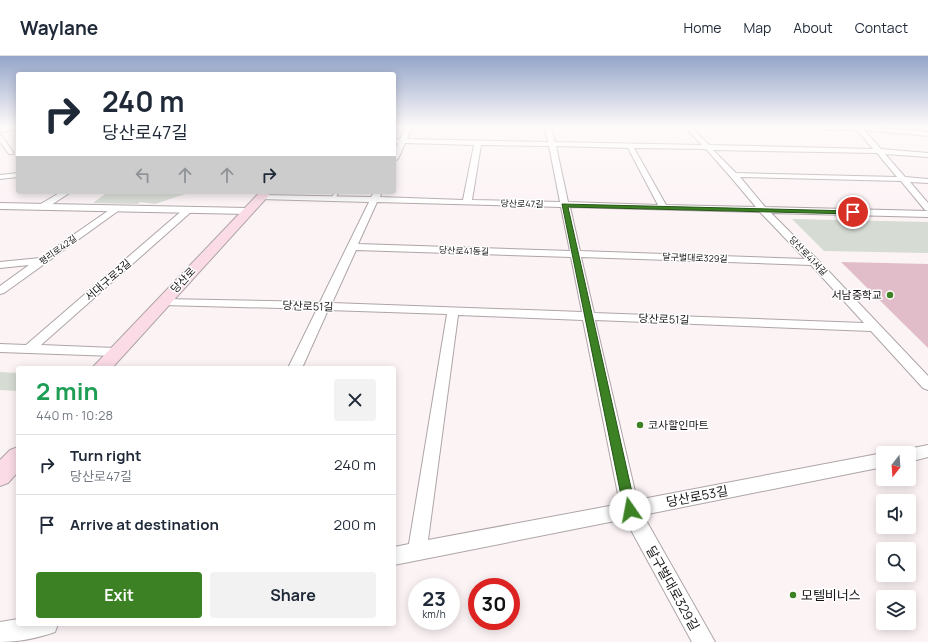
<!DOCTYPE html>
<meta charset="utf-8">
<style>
:root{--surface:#fff;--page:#f2f2f3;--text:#1f2937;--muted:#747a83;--line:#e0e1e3;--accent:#3c8124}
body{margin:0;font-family:Manrope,"Noto Sans KR",sans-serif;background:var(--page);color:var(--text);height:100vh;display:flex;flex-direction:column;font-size:15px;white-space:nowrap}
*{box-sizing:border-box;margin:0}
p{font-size:13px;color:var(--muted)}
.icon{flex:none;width:22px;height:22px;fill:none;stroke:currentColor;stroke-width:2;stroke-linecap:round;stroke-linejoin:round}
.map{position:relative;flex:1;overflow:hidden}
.details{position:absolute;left:16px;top:310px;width:380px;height:260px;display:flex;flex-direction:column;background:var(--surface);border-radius:4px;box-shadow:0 2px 10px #0003}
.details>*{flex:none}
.hud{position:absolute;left:16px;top:16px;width:380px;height:122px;border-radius:4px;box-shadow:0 2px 10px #0003;background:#fff;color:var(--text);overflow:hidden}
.needle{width:26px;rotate:197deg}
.controls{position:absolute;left:876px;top:390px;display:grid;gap:8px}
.controls a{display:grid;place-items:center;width:40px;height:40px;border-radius:4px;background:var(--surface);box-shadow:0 2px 10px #0003;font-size:20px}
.speed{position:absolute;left:408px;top:522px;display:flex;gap:8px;font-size:20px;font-weight:700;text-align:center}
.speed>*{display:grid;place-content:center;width:52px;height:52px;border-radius:50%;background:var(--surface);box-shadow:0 2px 10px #0003;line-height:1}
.speed small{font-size:10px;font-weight:400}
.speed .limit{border:6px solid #d22;background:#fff;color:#111}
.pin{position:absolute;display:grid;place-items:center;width:34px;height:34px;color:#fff;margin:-17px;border:2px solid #fff;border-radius:50%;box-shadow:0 1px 4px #0007}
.me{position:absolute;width:44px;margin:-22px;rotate:348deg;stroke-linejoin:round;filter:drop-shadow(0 0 3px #0008)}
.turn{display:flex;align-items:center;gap:14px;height:84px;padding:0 20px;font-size:18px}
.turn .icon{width:52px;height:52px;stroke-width:2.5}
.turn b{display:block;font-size:28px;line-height:34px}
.lanes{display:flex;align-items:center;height:38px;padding:0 20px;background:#0003;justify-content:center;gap:20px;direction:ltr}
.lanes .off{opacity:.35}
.round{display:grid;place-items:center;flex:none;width:42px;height:42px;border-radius:4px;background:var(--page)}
.headline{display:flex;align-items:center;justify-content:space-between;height:68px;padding:0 20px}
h1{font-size:24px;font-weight:700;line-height:30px;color:#1e9e55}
.cta{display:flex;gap:8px;margin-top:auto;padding:8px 20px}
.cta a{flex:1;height:46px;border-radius:4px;background:var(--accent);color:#fff;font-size:16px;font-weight:700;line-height:46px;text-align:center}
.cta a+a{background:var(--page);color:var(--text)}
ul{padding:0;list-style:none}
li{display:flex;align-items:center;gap:12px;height:60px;padding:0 20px;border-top:1px solid var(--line)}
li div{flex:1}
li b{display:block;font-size:15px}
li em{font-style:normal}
header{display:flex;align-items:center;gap:24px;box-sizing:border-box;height:56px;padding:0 20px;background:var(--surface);border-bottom:1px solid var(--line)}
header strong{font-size:19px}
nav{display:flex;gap:22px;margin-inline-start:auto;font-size:14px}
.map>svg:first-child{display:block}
</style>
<header>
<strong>Waylane</strong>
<nav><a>Home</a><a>Map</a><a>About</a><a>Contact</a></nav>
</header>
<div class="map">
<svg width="928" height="586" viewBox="0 0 928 586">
<rect width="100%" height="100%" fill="#fcf3f5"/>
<path fill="#e0bdc8" d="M841,206l87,2v84z"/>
<path fill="#d6dbd4" d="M108,136h76l1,2 -30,10 -15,-2 -2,2 -45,-1z
M792,163l136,3v31l-104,-2z
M0,316l18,1v18l-18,-1z"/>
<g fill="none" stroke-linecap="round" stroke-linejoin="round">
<g stroke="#aea5a7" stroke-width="2">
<path id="service" d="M335,136h4l-5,8h-2l-1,-1z"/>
</g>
<g stroke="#aea5a7" stroke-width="2">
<path id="minor" d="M7,71h11v2l-18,3v-4z
M406,71h6l-5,12 141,3 -3,-15h6l4,15 147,3 -17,-18h6l18,18 164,4 -16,-19 -54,-1 -3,-2h68l60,5v4l-64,-6 17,19 47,4v4l-43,-3 20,23 23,2v4l-18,-1 18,21v8l-3,-1 -24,-29 -161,-4 25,30 163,4v6l-157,-4 47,47 110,116v14l-5,-2 -52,-57 -276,-11 42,180 246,-47v14l-240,48 72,127h-23l-67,-123 -231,46v-18l15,-3 38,-230 -119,-4 -26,58h-14l29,-59 -154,-4 -4,-1 -2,-2 2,-2 4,-1 157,3 49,-100 -108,-3 -4,-2 4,-2 110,2 3,-5h5l2,2 -1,3 83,3 11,-55 -69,-2 -7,16 -4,2v-9l4,-9h-4v-4h6zM481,89l68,1 11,56 -88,-2zM556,90l72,2 30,57 -90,-3zM634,92l72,1 23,26 27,32 -90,-2zM713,94l164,3 20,24 -161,-4zM377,146l184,5 9,44 -212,-7zM570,151l190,5 45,47 -225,-8zM356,194l215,7 11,55 -250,-9zM581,201l230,8 53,58 -270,-10zM458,259l125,5 37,184 -192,36z
M0,79l2,1 11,16v2h-4l-9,-12z
M18,117v4l-18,2v-4z
M61,136h10l-26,17h-6l-1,-2 1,-2z
M115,150l4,3 -1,2 -114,82 -4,1v-8l29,-21 -29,3v-6l40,-4z
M188,151l3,1 1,2 -1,2 -150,133 74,3 5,1 2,3 -2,3 -5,1 -115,-4v-8l26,1 159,-137z
M928,389v12l-19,5v-9h-7l1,-3z
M18,563v5h40l-3,8c-17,6 -37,10 -55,10v-20z"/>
</g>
<g stroke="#aea5a7" stroke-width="2">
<path id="tertiary" d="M0,147l248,5 5,3 -5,3 -248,-5z"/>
</g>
<g stroke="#aea5a7" stroke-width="2">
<path id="secondary" d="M260,136h12l-160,176h-20z
M18,391v25l-10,11 -8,3v-26l10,-10z"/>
</g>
<use href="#service" fill="#fff" fill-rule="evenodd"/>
<use href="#minor" fill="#fff" fill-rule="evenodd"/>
<use href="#tertiary" fill="#fff" fill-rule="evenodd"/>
<use href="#secondary" fill="#fadbe6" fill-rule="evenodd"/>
</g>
<linearGradient id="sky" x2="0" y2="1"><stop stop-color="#94a5c9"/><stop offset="0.46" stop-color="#fefafa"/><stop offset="1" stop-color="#fefafa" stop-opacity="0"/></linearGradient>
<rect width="928" height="153" fill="url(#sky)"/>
<path fill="#3c8124" stroke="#275417" d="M562,148l291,7 3,1 -3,2 -285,-7 68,303 -2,4 -4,1 -5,-1 -1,-4z"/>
<g fill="#3c8124" stroke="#fff" stroke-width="1.5">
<circle cx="890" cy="239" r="4"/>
<circle cx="640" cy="369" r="4"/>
<circle cx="793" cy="539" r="4"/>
</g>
<g text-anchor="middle" stroke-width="3" stroke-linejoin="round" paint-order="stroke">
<g font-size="9" fill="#171415" stroke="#fff">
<text transform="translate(522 148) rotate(1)" y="3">당산로47길</text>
<text transform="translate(58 194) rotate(-36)" y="3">평리로42길</text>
<text transform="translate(464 195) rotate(2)" y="3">당산로41동길</text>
<text transform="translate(808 200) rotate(46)" y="3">당산로41서길</text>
<text transform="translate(695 202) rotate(2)" y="3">달구벌대로329길</text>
</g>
<g font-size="11" fill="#171415" stroke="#fff">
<text transform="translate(108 224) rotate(-41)" y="4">서대구로3길</text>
<text transform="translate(183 224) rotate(-47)" y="4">당산로</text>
<text transform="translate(308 250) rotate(2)" y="4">당산로51길</text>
<text transform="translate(664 263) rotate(2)" y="4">당산로51길</text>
</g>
<g font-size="11" fill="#171415" stroke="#fff" text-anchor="end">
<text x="882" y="243">서남중학교</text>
<text x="648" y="373" text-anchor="start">코사할인마트</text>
</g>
<g font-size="13" fill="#171415" stroke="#fff">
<text transform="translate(697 440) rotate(-11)" y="5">당산로53길</text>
<text transform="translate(673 532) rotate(61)" y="5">달구벌대로329길</text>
</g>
<g font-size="13" fill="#171415" stroke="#fff" text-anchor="start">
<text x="801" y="544">모텔비너스</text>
</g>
</g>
</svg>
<div class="controls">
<a><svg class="needle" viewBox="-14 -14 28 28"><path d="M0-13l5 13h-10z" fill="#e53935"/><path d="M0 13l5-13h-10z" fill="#747a83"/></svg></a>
<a><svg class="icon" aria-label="sound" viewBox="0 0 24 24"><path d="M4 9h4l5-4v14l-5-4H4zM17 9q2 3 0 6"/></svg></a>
<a><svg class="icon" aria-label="search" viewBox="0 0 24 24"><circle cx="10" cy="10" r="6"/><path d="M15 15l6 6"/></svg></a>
<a><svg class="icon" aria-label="layers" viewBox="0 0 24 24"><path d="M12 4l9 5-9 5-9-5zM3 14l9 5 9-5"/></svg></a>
</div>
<div class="speed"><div>23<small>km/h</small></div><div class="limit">30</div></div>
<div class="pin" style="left:853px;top:156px;background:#d93025"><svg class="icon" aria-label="arrive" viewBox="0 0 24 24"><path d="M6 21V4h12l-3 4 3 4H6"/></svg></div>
<svg class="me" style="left:630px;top:454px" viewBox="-20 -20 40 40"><circle r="19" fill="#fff"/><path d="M0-13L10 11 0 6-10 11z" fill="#3c8124"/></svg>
<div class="hud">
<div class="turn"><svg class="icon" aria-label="right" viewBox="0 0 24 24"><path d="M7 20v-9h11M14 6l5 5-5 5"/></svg><div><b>240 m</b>당산로47길</div></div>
<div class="lanes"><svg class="icon off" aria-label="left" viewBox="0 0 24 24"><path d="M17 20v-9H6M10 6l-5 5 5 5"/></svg><svg class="icon off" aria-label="ahead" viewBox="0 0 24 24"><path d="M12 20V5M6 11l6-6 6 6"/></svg><svg class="icon off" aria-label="ahead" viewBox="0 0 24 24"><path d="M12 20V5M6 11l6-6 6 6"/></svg><svg class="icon" aria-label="right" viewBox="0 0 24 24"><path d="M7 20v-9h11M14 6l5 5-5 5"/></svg></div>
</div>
<section class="details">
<div class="headline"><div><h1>2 min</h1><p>440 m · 10:28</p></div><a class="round"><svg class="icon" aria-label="close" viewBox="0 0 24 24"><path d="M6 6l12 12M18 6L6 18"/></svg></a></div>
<ul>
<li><svg class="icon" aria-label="right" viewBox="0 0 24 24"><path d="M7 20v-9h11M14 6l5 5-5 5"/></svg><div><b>Turn right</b><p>당산로47길</p></div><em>240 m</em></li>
<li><svg class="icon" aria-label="arrive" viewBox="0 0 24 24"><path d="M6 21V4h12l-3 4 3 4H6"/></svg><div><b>Arrive at destination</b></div><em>200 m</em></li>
</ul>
<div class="cta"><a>Exit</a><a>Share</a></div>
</section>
</div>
